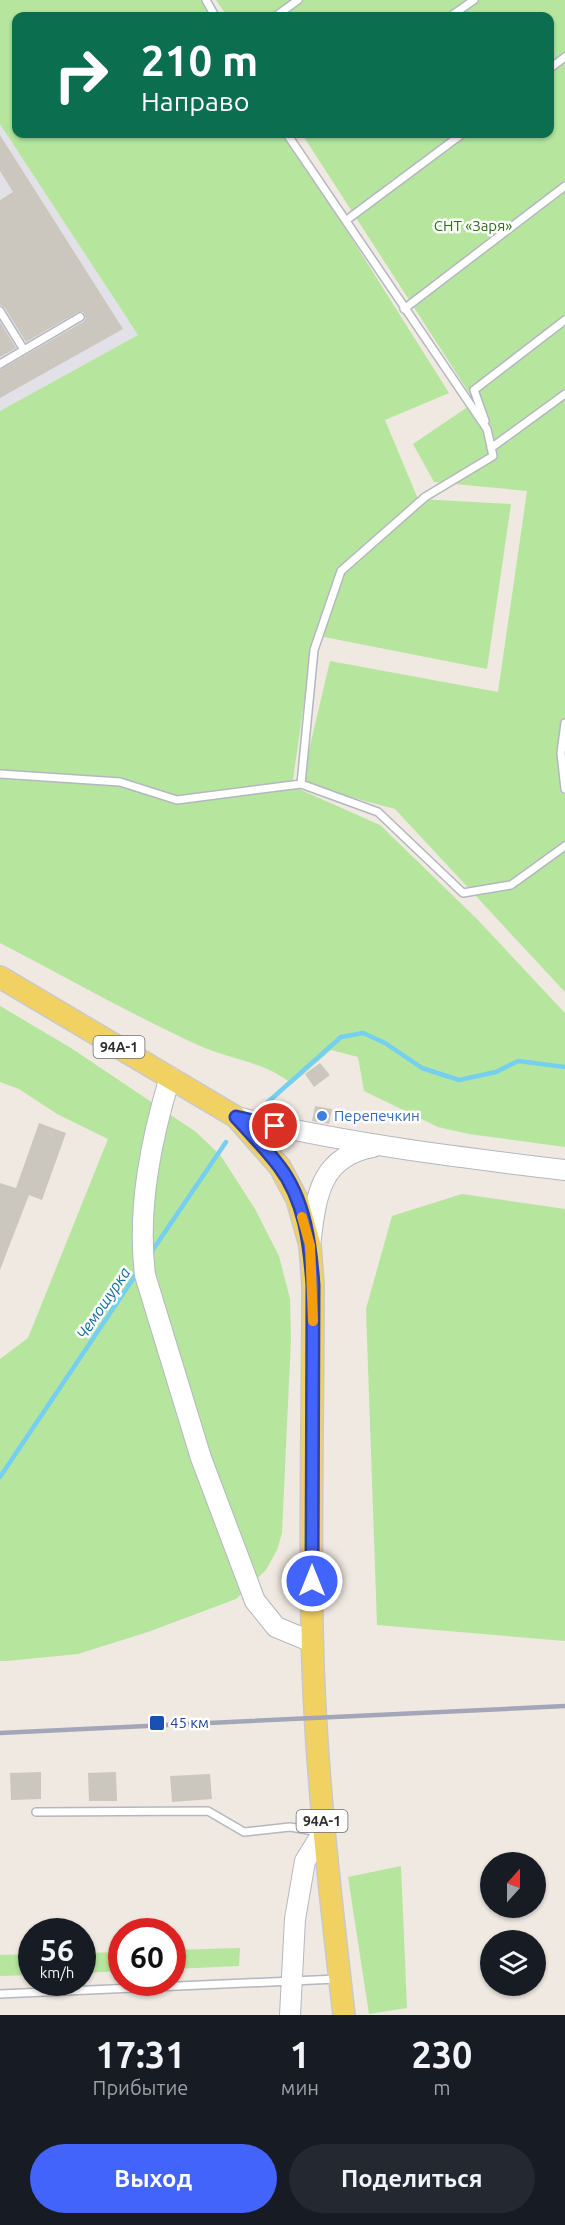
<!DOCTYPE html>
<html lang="ru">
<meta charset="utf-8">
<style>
:root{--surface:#171b24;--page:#242831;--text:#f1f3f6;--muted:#9ea1a6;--accent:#4264fb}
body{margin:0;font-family:Ubuntu,sans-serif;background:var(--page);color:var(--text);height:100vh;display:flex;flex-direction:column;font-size:22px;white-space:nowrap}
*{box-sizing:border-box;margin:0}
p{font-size:20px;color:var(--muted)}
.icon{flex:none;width:33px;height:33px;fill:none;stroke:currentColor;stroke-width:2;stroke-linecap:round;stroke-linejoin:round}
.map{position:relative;height:2015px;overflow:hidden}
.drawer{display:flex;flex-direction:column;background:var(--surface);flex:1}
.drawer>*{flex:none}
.banner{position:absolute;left:12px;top:12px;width:542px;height:126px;border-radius:12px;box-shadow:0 2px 4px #0004;background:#0b6e4f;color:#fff;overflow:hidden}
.needle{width:39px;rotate:21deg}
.fabs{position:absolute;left:480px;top:1852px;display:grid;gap:12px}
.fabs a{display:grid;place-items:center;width:66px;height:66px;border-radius:50%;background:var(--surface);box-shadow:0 2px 4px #0004;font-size:30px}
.speed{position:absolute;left:18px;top:1918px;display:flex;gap:12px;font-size:30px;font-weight:700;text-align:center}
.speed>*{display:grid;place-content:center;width:78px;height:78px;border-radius:50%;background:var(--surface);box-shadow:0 2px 4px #0004;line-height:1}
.speed small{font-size:15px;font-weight:400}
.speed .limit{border:9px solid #d22;background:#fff;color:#111}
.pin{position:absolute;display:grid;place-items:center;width:51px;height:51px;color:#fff;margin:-26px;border:3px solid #fff;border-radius:50%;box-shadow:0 2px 6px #0007}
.me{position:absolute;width:66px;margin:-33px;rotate:0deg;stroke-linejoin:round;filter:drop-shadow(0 0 4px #0008)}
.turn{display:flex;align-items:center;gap:21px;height:126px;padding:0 30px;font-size:27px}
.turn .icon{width:78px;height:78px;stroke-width:2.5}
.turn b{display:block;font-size:42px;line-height:51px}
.eta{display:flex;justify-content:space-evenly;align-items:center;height:102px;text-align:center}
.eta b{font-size:36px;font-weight:700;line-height:42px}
.action{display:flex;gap:12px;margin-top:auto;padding:12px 30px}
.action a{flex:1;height:69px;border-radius:36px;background:var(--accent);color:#fff;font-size:24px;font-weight:700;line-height:69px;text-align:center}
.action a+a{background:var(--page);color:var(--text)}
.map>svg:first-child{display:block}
</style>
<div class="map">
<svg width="565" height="2015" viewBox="0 0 565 2015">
<rect width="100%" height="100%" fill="#efe9e1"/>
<path fill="#e3e1e8" d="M0,124l138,211 -138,76z"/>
<path fill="#b6e59e" d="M0,0h202l10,16h-196v118h270l163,259 -64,27 33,79 93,5 -24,165 -173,-34 -22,151 88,39 96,93 89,95v134l-96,-13 -31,-7 -74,-36 -6,-34 -27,-7 -39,34c-25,-21 -62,-25 -92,-38 -68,-31 -134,-69 -200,-103v-532l138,-76 -138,-211z
M216,0h349v992l-170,-183 -94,-25 29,-123 168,31 29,-201 -93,-9 -21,-38 62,-42 -173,-268h247v-118h-322z
M0,1006l71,42 125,84 25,24 34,53 24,47 11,43 1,40 -9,194 -5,17 -11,20 -30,29 -88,33 -70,22 -71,7h-7v-302l28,-21 80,-199 -51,-25 -38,-25 -19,-7z
M462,1194l103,15v432l-188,-16 -11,-316 26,-93z
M401,1866l6,142 -38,6 -21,-137z
M240,1948l-1,18 -66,3v-19z
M121,1952v19l-38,2v-20z
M31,1954v21l-31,1v-21z"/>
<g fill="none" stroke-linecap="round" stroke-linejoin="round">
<path stroke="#75cff0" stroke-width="4.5" d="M259,1110l82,-73 22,-4 22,10 37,25 37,12 37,-8 22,-11 47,6
M150,1254l76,-112
M0,1477l137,-204"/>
</g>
<path fill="#cbc7bf" d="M0,135l123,194 -123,69v-28l83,-48 3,-4 -3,-6h-5l-52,30 -21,-34 -5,-3v-105l13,-8 -13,-21z
M0,322l16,26 -16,9z
M320,1063l10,12 -16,12 -9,-13z
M315,1106l17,3 -3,15 -17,-3z
M39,1123l27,10 -24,67 -13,-5 -29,75v-87l16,5z
M41,1772v27l-30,1 -1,-27z
M116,1772l1,29h-28l-1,-28z
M210,1774l2,25 -40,3 -2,-26z"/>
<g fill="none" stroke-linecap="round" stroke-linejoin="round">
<g stroke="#b4b7c1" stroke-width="10">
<path id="lane" d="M206,0l9,16
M276,16l22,-16
M451,16l23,-16
M549,69l16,-12
M287,134l200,295 6,27 -68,41 -84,74 -27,79 -13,134
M348,219l114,-85
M404,309l161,-123
M0,311l24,39
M0,364l80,-47
M485,421l-11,-31 91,-70
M491,448l74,-54
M565,723l-4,30 4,36
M0,774l120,8 57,18 124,-16 77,28 85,81 48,-8 54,-39
M36,1812l172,-1 36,21 46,-5 30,5
M0,1994l337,-15"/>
</g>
<g stroke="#b4b7c1" stroke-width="22">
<path id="secondary" d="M170,1077c-19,63 -33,131 -25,198l56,183 54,143 21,26 36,15
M236,1117c108,26 219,40 329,53
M310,1245c6,-46 8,-88 63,-98
M290,2015l5,-96 10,-58 18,-29"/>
</g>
<g stroke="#c9c9c9" stroke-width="24">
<path id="primary" d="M0,977l236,140 44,50 17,32 13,46 3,40c0,113 -3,227 -1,341 2,130 17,259 32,389"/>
</g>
<use href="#lane" stroke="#fff" stroke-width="7"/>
<use href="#secondary" stroke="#fff" stroke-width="20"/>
<use href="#primary" stroke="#f2d163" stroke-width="21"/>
<path stroke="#a3a6b8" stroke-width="4.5" d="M0,1733l565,-27"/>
</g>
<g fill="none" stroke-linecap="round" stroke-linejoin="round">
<g stroke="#2b41a3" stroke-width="15">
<path id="route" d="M275,1126l-39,-9c15,16 30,32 43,49 26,34 31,78 34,119l-1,296"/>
</g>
<use href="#route" stroke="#4264fb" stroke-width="10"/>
<path stroke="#f59e0b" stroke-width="10" d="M302,1217l8,28 3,76"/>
</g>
<circle fill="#3f7fe0" stroke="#fff" stroke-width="2" cx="322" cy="1116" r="6"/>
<rect fill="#1a4fb4" stroke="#fff" stroke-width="2" x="149" y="1715" width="16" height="16" rx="3"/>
<g text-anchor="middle" stroke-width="5" stroke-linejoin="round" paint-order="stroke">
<g fill="#fff" stroke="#6d6d6d" stroke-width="1.5">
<rect x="93.5" y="1036" width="51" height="22" rx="4.5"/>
<rect x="296.5" y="1810" width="51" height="22" rx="4.5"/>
</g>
<g font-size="14" font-weight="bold" fill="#2e2e2e">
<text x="119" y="1052">94А-1</text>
<text x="322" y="1826">94А-1</text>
</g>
<g font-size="15" fill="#2c6e1b" stroke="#fff">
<text x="473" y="231">СНТ «Заря»</text>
</g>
<g font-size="15" fill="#366cbe" stroke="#fff" text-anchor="start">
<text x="334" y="1121">Перепечкин</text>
</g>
<g font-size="15" fill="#164399" stroke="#fff" text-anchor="start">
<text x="170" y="1728">45 км</text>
</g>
<g font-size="16" font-style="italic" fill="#0d6fa3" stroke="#fff">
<text transform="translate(103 1303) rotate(-56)" y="6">Чемошурка</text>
</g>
</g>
</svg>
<div class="fabs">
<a><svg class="needle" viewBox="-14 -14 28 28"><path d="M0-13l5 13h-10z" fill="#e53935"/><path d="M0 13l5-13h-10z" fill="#9ea1a6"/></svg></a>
<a><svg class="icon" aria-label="layers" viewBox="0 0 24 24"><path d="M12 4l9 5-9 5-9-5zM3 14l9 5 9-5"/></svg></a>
</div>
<div class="speed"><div>56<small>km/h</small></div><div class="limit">60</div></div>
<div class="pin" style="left:275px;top:1126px;background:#d93025"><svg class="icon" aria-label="arrive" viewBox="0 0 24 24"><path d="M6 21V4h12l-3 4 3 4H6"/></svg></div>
<svg class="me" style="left:312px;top:1581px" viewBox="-20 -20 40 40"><circle r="17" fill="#4264fb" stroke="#fff" stroke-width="3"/><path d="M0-11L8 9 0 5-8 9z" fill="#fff"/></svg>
<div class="banner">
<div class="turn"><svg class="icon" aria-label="right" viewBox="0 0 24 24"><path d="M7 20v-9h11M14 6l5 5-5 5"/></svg><div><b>210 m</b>Направо</div></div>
</div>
</div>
<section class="drawer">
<div class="eta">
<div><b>17:31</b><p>Прибытие</p></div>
<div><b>1</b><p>мин</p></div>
<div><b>230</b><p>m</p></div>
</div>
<div class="action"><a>Выход</a><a>Поделиться</a></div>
</section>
